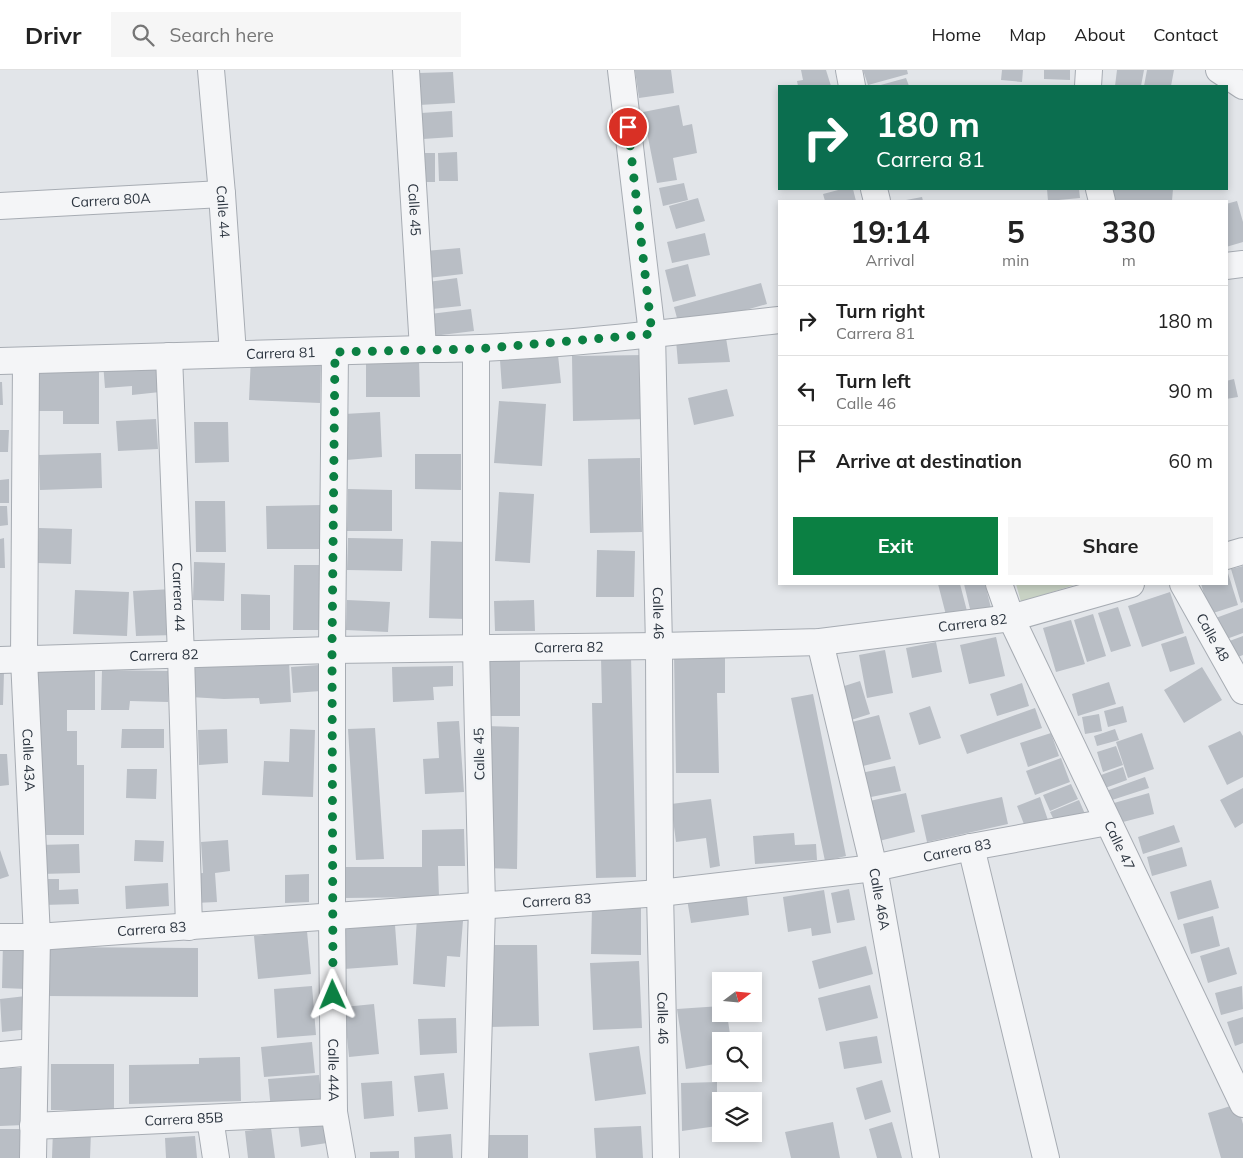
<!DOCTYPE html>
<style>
:root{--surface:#fff;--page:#f6f6f6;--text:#222;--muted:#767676;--line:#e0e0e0;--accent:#0b8043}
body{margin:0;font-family:Mulish,sans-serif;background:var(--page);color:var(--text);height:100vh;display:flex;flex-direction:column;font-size:19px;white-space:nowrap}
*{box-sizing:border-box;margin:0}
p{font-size:16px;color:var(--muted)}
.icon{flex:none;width:28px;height:28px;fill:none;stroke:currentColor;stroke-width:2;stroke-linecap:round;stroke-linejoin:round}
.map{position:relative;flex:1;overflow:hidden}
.panel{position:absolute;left:778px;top:130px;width:450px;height:385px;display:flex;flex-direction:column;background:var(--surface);border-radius:0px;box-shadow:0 2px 8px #0003}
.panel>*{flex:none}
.guide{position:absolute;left:778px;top:15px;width:450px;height:105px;border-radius:0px;box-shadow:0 2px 8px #0003;background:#0b6e4f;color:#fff;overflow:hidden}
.needle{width:32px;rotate:74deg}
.tools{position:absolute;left:712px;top:902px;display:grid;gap:10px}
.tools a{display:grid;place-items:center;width:50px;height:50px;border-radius:0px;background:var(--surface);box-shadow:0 2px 8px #0003;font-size:25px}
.pin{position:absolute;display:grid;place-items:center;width:42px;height:42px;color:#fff;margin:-21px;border:2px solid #fff;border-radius:50%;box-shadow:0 1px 5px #0007}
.me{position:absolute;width:55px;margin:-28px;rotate:359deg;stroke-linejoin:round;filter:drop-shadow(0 0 4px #0008)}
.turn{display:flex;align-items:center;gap:18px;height:105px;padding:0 15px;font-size:22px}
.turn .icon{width:65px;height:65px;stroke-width:2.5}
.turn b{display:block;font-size:35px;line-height:42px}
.eta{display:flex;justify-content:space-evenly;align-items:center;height:85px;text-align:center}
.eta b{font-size:30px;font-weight:700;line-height:35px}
.primary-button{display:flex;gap:10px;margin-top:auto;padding:10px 15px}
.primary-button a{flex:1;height:58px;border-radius:0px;background:var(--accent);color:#fff;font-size:20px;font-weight:700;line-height:58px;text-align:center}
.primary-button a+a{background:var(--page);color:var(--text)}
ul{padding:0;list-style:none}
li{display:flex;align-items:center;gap:15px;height:70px;padding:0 15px;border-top:1px solid var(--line)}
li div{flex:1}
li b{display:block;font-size:19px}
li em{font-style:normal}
header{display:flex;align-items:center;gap:30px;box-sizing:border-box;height:70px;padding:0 25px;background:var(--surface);border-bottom:1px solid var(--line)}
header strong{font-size:24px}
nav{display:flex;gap:28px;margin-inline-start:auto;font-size:18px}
.search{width:350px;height:45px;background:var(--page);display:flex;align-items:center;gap:12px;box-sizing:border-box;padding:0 18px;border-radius:0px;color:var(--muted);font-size:19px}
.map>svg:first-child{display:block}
</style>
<header>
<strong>Drivr</strong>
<div class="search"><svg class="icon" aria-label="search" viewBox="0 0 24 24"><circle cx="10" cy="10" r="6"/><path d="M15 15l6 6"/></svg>Search here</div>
<nav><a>Home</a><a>Map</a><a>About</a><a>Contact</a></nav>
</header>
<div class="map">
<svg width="1243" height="1088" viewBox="0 0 1243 1088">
<rect width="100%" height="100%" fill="#e2e5e9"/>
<path fill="#c8d2c4" d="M1016,514h61l-56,18z"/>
<path fill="#b9bec5" d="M635,0h36l3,23 -35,5z
M801,0h25l5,16h-33l-1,-5 6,-1z
M863,0h44l1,4 -40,11z
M1002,0h21l-1,12 -21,-2z
M1044,0h26v10l-26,-1z
M1117,0h27l-3,16h-26z
M1147,0h27l-3,16h-27z
M453,2l2,31 -36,2 -1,-32z
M906,8l3,8h-32z
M679,35l4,21 9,-2 5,29 -24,5 4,22 -20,3 -14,-71z
M452,41l1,26 -30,2 -2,-26z
M457,82l1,29h-19l-1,-28z
M421,83h14v29h-13z
M684,113l4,17 -25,6 -4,-18z
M842,119h11l3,12h-31l-2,-7z
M1047,119h32l1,9 -32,3z
M1113,119h60l-1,12h-60z
M922,127l1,4h-17v-1z
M698,128l7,23 -29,8 -7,-23z
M1237,131l6,21v20l-17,5v-43z
M705,163l5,22 -38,8 -5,-21z
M460,178l3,26 -35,4 -3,-27z
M688,194l8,32 -23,6 -8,-32z
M457,208l4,28 -29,3 -4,-27z
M761,213l6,21 -87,25 -6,-22z
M471,239l3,22 -41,5 -3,-22z
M725,262l5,30 -52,2 -2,-24z
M558,285l3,28 -59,6 -2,-29z
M646,285l1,64 -74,2 -1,-65z
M251,287l70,2 -1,44 -71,-3z
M157,289l3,33 -28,3v-9l-27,2 -2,-25z
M366,290h53l1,37h-54z
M36,297h63v57h-36v-13h-27z
M1234,309l4,18 -12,2v-18z
M0,312h2l1,23h-3z
M727,319l7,27 -40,9 -6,-27z
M499,331l47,3 -4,62 -48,-3z
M380,342l2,45 -36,3 -2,-46z
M156,349l2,30 -40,2 -2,-30z
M194,352h34l1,40 -34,1z
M0,360h9l-1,22h-8z
M101,383l1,35 -62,2 -1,-35z
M415,384h46v36l-46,-1z
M640,388l2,74 -52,1 -2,-74z
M9,409v24h-9v-23z
M348,419l44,1v41h-45z
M499,422l35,2 -4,69 -35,-2z
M195,431h30l1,51h-30z
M322,435v44h-55l-1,-43z
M0,436h7l1,19 -8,1z
M39,458l33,1 -1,35 -34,-1z
M4,468l1,30h-5v-29z
M348,468l55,1 -1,32 -55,-1z
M431,471l38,1 -2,77 -38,-1z
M597,480l38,1 -1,46h-38z
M194,492l31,1 -1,38 -31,-1z
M294,495h31l-1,65h-31z
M1243,496v36l-2,1 -10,-34z
M1227,500l11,35 -28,9 -9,-30h25z
M938,514h22l7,27 -21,4z
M964,514h21l6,24 -20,5z
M173,519l2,46 -39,1 -3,-45z
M75,520l54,2 -2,44 -54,-2z
M1170,522l14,41 -42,14 -14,-41z
M241,524l29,1v35h-29z
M347,530l43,2 -2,30 -42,-2z
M534,530l1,31h-40l-1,-30z
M1118,537l13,39 -20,6 -13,-39z
M1243,538v25l-22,8 -8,-22z
M1093,544l13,42 -19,6 -13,-42z
M1071,550l14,44 -29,8 -13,-44z
M1186,566l9,28 -25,8 -9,-28z
M1243,566v19l-13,5 -6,-17z
M996,567l9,39 -36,8 -9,-39z
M936,572l6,30 -30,6 -6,-30z
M885,580l8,43 -26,5 -8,-43z
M674,584h51v39h-8l2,80h-43z
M631,586l5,221 -40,1 -4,-175h10l-1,-46z
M489,589h31v57h-32z
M289,591l2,41 -31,2 -1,-6 -35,1 -34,-2 -1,-32z
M319,595l2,26 -28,2 -2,-26z
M453,596v20l-20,1 1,13 -41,2 -1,-35z
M1202,597l20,33 -38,23 -20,-33z
M95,598v42h-28v21h10v34h7v70h-45l-2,-166z
M102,600l67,1 -1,31 -38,-1 -1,9h-28z
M0,602h4l-1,33h-3z
M860,611l10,33 -22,7 -10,-33z
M1109,612l7,22 -38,12 -6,-22z
M1022,613l7,23 -32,10 -7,-22z
M813,624l33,162 -21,5 -34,-163z
M930,636l11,32 -22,7 -10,-32z
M1123,636l4,16 -19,5 -4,-16z
M1035,638l7,20 -75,26 -7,-19z
M1099,644l3,17 -17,3 -3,-17z
M879,645l12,44 -32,8 -11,-44z
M459,651l5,71 -39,2 -2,-35 16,-1 -2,-36z
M486,656l33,1 -2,142 -34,-1z
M375,658l9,131 -28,1 -8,-131z
M122,659h42v19h-43z
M227,659l1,34 -29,2 -1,-35z
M290,659l25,1 -2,67 -51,-2 2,-34 25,1z
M1115,659l4,11 -22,6 -3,-10z
M1240,661l3,5v41l-16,8 -19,-39z
M1051,663l8,23 -31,11 -8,-24z
M1142,663l12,36 -26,9 -12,-36z
M1116,676l7,19 -20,7 -6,-20z
M0,684h7l2,31 -9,1z
M1061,688l9,24 -35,13 -9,-24z
M895,696l6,25 -35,7 -5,-25z
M1123,697l4,13 -22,8 -4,-13z
M127,699h30l-1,30 -30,-1z
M1145,707l4,11 -40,13 -3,-10z
M1071,714l7,15 -28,12 -7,-16z
M1243,718v35l-8,5 -15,-28z
M906,723l9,39 -40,10 -10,-40z
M1149,723l5,21 -35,9 -5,-20z
M1002,727l6,27 -81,18 -6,-27z
M1040,727l9,26 -22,9 -10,-26z
M711,729l9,67 -10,2 -4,-30 -30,4 -5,-38z
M1079,730l6,14 -28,12 -7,-14z
M1174,755l6,17 -37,12 -5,-17z
M464,759l1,37h-27l1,31 -97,1v-31h80v-37z
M794,763l1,12 21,-1 1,16 -62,4 -2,-28z
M135,770l29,1 -1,21 -29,-1z
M228,770l2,31 -15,2 2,29 -23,1 -3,-29 12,-1 -2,-31z
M79,774l1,29 -40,1 -1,-29z
M1182,777l5,19 -35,10 -5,-19z
M0,780l9,26 -9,3z
M309,804v28l-24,1v-28z
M42,809h17v11l19,-1 1,15 -36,1z
M1211,810l8,28 -41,12 -8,-28z
M168,813l1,23 -43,3 -1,-23z
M746,817l3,28 -58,8 -5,-30z
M849,819l6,31 -18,3 -6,-30z
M824,820l7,43 -19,3 -1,-8 -23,4 -5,-35z
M641,831v54l-50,-1 1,-48z
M1213,846l7,30 -29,8 -8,-30z
M417,847l46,4 -3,36 -13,-1 -2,31 -32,-3z
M395,855l3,40 -54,4 -3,-41z
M307,861l4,43 -53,5 -4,-43z
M3,871l25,1 -1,47 -25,-1z
M487,875h50l2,81 -50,1z
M866,876l7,28 -54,15 -7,-28z
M47,877l151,1v49l-151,-1z
M1229,877l8,27 -29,9 -8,-27z
M639,891l3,67 -49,2 -3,-67z
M870,915l8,33 -52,13 -8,-33z
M312,916l4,49 -39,3 -3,-49z
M1242,916l1,23 -22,6 -6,-22z
M26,926l4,33 -28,3 -2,-33z
M374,934l5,50 -30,3 -5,-50z
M721,936v8h6l4,27h-10v22l-35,6 -9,-60z
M1243,947v26l-8,3 -8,-24z
M456,948l1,35 -37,2 -2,-36z
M877,966l5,27 -38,6 -5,-27z
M312,972l3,31 -51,4 -3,-30z
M639,976l7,48 -51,7 -6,-48z
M240,987l1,44 -112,3v-39l70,-1v-6z
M51,994h63v46h-63z
M0,998h22l2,57 -24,1z
M444,1003l4,36 -30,3 -4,-36z
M319,1005l3,30 -51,5 -3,-31z
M882,1010l9,32 -26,8 -9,-32z
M392,1011l2,35 -30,3 -3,-36z
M717,1012v44l-35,5 -1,-48z
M1237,1034l6,20v34h-22l-13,-45z
M324,1050l3,23 -26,4 -3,-24z
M833,1052l7,36h-49l-6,-26z
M892,1052l10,36h-25l-8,-29z
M641,1056l2,32h-47l-2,-30z
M271,1058l4,30h-27l-3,-27z
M0,1059h20v29h-20z
M53,1060l38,2 -1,26h-38z
M451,1064l2,24h-38l-1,-21z
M483,1065h45v23h-44z
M195,1066l2,22h-31l-1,-20z
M399,1081v7h-29v-6z"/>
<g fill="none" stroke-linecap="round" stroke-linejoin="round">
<g stroke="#a7acb3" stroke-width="28">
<g id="street">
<path id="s1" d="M211,0l11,124 11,160"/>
<path id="s2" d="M406,0l17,279"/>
<path id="s3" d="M621,0l31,264 7,312 1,247 6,265"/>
<path d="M849,0l3,16"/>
<path d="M1219,0l24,16"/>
<path d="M1088,16l1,-16"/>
<path d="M874,119l3,12"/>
<path d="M1099,119l3,12"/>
<path id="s4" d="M0,136l222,-12"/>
<path d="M1226,196l17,-2"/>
<path id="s5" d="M335,282l-3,298v266l2,196 8,46"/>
<path id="s6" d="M169,286l12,299 8,272"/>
<path id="s7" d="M0,291l423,-12c119,0 238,-16 356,-29"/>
<path id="s8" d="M26,291l-2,298 13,278 -4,221"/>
<path d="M1226,486l17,-5"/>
<path id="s9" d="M999,514l12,34 232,486"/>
<path id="s10" d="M1183,514l60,107"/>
<path id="s11" d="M820,572l54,226 52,290"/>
<path id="s12" d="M0,590l332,-10 327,-4 161,-4 191,-24 120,-34"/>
<path d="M971,777l75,311"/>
<path id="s13" d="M0,867h37l623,-44 214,-25 97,-21 137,-25"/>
<path d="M0,985l34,-3"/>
<path d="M210,1048l6,40"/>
<path id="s14" d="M33,1056l301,-14"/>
<path d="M475,1088l7,-252 -6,-258v-299"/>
</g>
</g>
<use href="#street" stroke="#f4f5f7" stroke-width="26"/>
</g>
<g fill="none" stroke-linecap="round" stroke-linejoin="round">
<path stroke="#0b8043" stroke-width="9" stroke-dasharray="0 16.2" d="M333,925l-1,-345 3,-298 141,-3 176,-15 -24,-207"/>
</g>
<g text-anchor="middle" stroke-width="5" stroke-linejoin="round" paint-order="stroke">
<g font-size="14" fill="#2b343f" stroke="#f1f4f6">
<text dy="5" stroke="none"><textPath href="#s4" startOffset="111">Carrera 80A</textPath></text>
<text dy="5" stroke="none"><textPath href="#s2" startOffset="140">Calle 45</textPath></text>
<text dy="5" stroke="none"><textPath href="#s1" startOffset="142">Calle 44</textPath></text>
<text dy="5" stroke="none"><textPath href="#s7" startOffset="281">Carrera 81</textPath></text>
<text dy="5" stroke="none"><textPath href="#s6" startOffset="241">Carrera 44</textPath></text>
<text dy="5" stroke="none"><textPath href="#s3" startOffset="545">Calle 46</textPath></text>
<text dy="5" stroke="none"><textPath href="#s12" startOffset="974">Carrera 82</textPath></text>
<text dy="5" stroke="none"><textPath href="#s10" startOffset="61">Calle 48</textPath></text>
<text dy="5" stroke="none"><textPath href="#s12" startOffset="569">Carrera 82</textPath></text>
<text dy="5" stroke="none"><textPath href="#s12" startOffset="164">Carrera 82</textPath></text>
<text transform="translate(479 684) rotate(-91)" y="5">Calle 45</text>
<text dy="5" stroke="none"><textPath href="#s8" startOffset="399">Calle 43A</textPath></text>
<text dy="5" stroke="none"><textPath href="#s9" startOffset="288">Calle 47</textPath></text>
<text dy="5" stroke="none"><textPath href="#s13" startOffset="962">Carrera 83</textPath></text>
<text dy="5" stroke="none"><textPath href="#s11" startOffset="264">Calle 46A</textPath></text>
<text dy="5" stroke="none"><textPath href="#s13" startOffset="558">Carrera 83</textPath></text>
<text dy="5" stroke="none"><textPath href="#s13" startOffset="152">Carrera 83</textPath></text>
<text dy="5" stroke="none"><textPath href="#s3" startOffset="950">Calle 46</textPath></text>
<text dy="5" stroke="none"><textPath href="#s5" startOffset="718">Calle 44A</textPath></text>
<text dy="5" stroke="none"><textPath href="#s14" startOffset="151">Carrera 85B</textPath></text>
</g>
</g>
</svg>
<div class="tools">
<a><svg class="needle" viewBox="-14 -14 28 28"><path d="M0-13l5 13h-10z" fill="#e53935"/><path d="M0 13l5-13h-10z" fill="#767676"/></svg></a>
<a><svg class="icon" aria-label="search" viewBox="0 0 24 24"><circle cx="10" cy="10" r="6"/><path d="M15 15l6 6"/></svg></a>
<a><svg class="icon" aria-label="layers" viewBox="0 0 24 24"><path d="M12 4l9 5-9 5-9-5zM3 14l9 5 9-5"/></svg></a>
</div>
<div class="pin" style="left:628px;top:57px;background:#d93025"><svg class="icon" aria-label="arrive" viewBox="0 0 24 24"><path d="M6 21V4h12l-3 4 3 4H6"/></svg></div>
<svg class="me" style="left:333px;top:925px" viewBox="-20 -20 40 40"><path d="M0-17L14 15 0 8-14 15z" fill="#0b8043" stroke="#fff" stroke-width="4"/></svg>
<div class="guide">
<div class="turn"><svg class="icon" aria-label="right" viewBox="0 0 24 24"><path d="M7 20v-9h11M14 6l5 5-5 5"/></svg><div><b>180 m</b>Carrera 81</div></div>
</div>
<section class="panel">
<div class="eta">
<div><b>19:14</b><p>Arrival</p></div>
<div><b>5</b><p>min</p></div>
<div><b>330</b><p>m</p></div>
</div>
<ul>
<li><svg class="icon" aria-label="right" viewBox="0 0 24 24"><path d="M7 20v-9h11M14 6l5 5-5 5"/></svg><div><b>Turn right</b><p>Carrera 81</p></div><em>180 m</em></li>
<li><svg class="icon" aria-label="left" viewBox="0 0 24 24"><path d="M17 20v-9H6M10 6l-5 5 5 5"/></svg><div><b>Turn left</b><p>Calle 46</p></div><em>90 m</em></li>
<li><svg class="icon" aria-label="arrive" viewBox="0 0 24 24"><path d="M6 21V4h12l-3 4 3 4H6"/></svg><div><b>Arrive at destination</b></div><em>60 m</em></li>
</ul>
<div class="primary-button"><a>Exit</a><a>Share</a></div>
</section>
</div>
